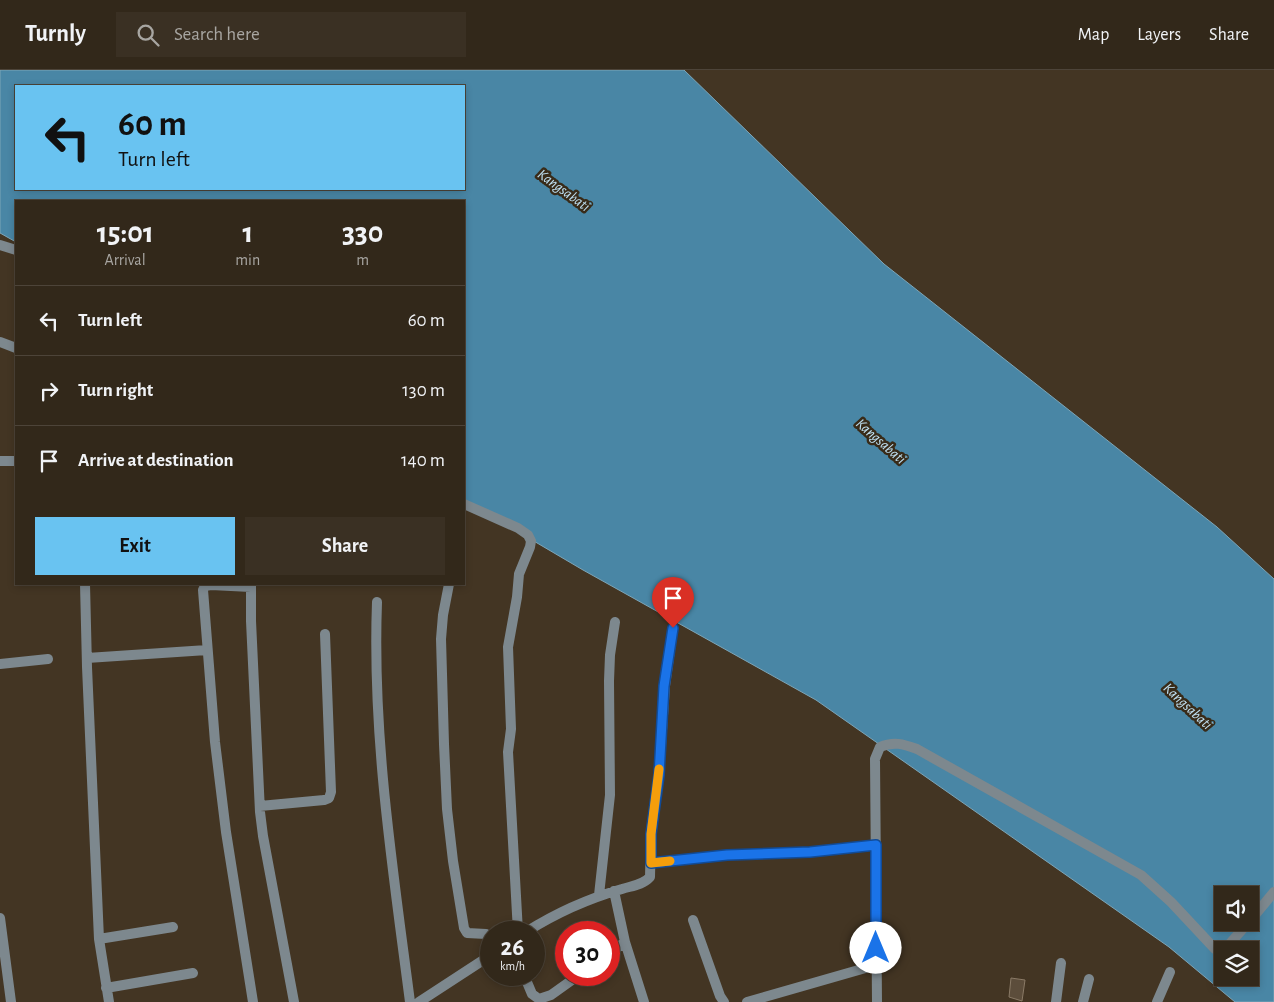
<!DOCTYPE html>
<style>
:root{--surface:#32281a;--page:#3a3023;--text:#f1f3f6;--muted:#a8a6a2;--line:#4d4439;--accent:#69c3f1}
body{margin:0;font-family:"Alegreya Sans",sans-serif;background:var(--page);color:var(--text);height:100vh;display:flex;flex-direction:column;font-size:19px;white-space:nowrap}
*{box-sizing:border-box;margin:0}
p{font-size:16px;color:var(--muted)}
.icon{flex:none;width:28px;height:28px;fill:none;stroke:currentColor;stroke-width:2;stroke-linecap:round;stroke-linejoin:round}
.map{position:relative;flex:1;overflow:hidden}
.details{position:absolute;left:15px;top:130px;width:450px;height:385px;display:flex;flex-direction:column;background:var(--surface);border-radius:0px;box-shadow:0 2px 8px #0003,0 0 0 1px var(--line)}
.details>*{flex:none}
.top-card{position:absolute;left:15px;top:15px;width:450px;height:105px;border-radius:0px;box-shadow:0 2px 8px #0003,0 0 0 1px var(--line);background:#69c3f1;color:#111;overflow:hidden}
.fabs{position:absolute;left:1214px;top:816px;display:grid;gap:10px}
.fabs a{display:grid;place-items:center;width:45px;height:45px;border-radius:0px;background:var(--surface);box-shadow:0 2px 8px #0003,0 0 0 1px var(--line);font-size:25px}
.speed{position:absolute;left:480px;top:851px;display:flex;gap:10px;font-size:25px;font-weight:700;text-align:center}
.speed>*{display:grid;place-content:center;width:65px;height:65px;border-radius:50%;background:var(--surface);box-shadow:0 2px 8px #0003,0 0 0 1px var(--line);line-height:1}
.speed small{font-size:12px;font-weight:400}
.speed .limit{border:8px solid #d22;background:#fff;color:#111}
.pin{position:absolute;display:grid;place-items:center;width:42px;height:42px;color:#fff;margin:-51px -21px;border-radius:50% 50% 50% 0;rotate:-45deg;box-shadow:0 0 5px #0007}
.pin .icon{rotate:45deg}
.me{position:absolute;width:55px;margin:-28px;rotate:0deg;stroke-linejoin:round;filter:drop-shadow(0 0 4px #0008)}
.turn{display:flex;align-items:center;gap:18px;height:105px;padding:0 20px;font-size:22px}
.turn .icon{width:65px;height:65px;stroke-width:2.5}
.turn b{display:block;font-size:35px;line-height:42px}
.eta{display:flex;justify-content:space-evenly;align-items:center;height:85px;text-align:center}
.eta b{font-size:30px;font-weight:700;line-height:35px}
.cta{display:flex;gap:10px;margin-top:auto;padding:10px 20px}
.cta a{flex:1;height:58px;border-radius:0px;background:var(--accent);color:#111;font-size:20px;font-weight:700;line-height:58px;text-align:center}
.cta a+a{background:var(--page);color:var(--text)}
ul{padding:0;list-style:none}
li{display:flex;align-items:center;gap:15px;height:70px;padding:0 20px;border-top:1px solid var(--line)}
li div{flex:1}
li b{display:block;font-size:19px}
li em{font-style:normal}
header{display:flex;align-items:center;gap:30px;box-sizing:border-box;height:70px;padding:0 25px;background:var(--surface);border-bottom:1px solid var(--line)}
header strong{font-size:24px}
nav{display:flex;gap:28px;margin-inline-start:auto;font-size:18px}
.search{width:350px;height:45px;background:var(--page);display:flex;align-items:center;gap:12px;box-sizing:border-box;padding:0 18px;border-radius:0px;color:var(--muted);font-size:19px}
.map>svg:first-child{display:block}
</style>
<header>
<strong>Turnly</strong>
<div class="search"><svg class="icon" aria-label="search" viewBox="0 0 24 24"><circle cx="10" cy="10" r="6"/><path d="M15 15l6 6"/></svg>Search here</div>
<nav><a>Map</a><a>Layers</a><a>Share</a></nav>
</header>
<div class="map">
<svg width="1274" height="932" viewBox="0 0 1274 932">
<rect width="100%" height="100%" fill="#433523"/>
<path fill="#4986a5" stroke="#7da5b7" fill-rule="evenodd" d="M0,0h684l200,194 333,263 57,52v423h-39l-66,-55 -353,-247 -233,-130 -119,-70v-299h-448v41l-16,-9zM16,16h448v103h-448zM1222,825h28v27h-28zM1222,880h28v28h-28z"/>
<path fill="#5c4d3b" stroke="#8a7a66" d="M1011,908l14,2 -3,21 -13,-4z"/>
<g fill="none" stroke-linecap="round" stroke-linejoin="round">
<path stroke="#7d888e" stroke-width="10" d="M0,175l16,5
M0,272l16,6
M0,391h16
M464,434l54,24 10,7 3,6 -1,6 -11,27 -2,23 -9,50 3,82 -3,23 10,180
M85,514l2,83 12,272 10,63
M251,514v37l9,191 3,24 31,166
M449,514l-6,31 -2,24 3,105 3,65 6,52 11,67 3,5 19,1 5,13
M251,517l-40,-2 -6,1 -2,4 12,152 11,90 27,170
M377,532c-5,134 16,268 33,400
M87,588l120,-8
M0,594l48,-5
M260,736l64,-6 5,-2 2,-6 -6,-158
M651,793l76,-8 83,-3 66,-7
M614,821l11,51 19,60
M599,825l11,-100 -1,-114 1,-26 5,-33
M0,848l11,84
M693,850l27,76 4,6
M1250,851l24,-29
M526,862c30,-19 61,-33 96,-43 9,-3 21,-4 28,-12l1,-43 8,-59 6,-89 8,-58
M99,869l74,-12
M1224,880l25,-28
M609,884l16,-12
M524,905l8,19 7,5 12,-4 28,-20
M106,918l87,-15
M419,932l72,-47
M747,932l129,-37
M877,932l-2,-243 5,-12c14,-6 23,-3 37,2l224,126 30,27 44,47 7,1
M1056,932l5,-39
M1083,932l6,-23
M1157,932l13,-30"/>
</g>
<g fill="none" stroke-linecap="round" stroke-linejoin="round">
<g stroke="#114b97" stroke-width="12">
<path id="route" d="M673,558l-9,58 -5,89 -8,59v29l76,-8 83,-3 66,-7v103"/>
</g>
<use href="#route" stroke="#1a73e8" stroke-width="9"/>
<path stroke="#f59e0b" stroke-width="9" d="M659,699l-8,65v29l19,-2"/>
</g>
<g text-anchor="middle" stroke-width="5" stroke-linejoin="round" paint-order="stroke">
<g font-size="15" font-style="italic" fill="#c0e2f5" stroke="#382b19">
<text transform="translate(564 120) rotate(36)" y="5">Kangsabati</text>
<text transform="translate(881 371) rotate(41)" y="5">Kangsabati</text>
<text transform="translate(1188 636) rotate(43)" y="5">Kangsabati</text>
</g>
</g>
</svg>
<div class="fabs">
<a><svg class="icon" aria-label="sound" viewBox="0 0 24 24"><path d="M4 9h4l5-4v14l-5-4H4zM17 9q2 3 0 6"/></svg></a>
<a><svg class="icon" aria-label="layers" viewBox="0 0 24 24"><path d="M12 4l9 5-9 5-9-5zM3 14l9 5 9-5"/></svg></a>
</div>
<div class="speed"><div>26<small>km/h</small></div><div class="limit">30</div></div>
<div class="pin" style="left:673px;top:558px;background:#d93025"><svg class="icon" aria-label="arrive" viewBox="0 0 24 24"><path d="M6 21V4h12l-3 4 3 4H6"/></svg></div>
<svg class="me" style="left:876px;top:878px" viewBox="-20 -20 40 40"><circle r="19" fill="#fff"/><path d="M0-13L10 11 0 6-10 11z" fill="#1a73e8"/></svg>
<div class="top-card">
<div class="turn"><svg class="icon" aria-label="left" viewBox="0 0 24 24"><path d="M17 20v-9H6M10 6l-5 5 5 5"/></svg><div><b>60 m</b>Turn left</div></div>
</div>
<section class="details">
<div class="eta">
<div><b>15:01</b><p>Arrival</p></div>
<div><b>1</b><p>min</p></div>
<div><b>330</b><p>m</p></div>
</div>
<ul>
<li><svg class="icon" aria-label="left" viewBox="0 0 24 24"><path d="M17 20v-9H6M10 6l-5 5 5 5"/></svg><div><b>Turn left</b></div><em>60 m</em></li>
<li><svg class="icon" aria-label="right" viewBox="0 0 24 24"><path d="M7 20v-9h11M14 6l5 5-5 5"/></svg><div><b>Turn right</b></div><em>130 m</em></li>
<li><svg class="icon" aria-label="arrive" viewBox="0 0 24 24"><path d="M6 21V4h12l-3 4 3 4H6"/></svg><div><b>Arrive at destination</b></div><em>140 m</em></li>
</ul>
<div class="cta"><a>Exit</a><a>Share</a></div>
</section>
</div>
